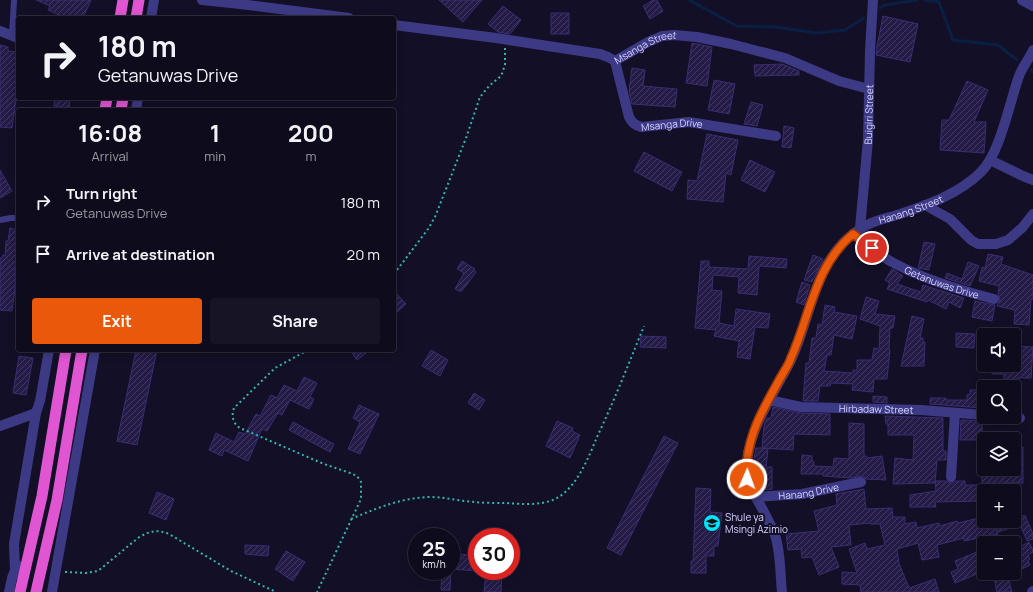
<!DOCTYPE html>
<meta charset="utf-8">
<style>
:root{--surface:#0e0b1c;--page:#171425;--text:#f1f3f6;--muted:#9b9ba3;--line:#2e2b3b;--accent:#ea580c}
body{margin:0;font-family:Manrope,sans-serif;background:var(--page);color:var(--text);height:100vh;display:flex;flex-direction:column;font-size:15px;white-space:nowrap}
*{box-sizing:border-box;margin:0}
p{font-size:13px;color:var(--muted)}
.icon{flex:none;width:22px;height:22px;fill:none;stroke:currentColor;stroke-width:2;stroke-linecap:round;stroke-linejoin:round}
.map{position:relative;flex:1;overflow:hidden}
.side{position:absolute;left:16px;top:108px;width:380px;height:244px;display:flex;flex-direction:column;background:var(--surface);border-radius:4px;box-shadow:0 2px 10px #0003,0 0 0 1px var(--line)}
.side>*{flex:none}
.hud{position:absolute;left:16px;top:16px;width:380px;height:84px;border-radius:4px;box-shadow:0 2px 10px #0003,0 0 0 1px var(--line);background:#0e0b1c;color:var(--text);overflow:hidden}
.buttons{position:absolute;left:977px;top:328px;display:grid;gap:8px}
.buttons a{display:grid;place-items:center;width:44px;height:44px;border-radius:4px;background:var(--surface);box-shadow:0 2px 10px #0003,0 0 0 1px var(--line);font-size:20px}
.speed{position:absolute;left:408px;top:528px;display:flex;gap:8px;font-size:20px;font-weight:700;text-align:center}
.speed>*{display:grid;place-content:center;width:52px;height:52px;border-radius:50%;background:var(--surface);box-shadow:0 2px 10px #0003,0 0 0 1px var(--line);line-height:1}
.speed small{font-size:10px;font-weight:400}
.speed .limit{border:6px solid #d22;background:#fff;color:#111}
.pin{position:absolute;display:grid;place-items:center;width:34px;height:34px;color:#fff;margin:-17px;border:2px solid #fff;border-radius:50%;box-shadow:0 1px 4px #0007}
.me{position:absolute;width:44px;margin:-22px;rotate:2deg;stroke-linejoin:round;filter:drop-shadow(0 0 3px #0008)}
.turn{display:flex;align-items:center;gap:14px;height:84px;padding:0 16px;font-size:18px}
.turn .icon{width:52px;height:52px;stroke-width:2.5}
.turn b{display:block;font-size:28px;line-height:34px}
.eta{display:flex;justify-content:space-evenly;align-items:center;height:68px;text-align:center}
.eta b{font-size:24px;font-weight:700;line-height:28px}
.primary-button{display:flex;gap:8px;margin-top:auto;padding:8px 16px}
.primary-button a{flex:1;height:46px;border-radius:4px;background:var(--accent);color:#fff;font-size:16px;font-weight:700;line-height:46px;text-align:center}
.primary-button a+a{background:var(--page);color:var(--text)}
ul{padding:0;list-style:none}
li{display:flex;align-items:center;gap:12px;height:52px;padding:0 16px}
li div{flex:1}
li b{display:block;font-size:15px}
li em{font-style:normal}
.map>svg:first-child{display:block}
</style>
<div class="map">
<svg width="1033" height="592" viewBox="0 0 1033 592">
<defs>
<pattern id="building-hatch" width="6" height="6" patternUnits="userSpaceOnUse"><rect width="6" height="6" fill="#241b47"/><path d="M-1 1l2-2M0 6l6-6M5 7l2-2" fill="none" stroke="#433b63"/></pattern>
</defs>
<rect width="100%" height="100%" fill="#130f26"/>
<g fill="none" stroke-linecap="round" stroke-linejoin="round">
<path stroke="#0a1f44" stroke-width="3" d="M689,0l48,26 39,1 41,6 28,-3 19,-12
M925,0l14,2 14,38 45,5 19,15
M880,8l5,-3 32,-5
M1031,70l2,2"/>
</g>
<path fill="url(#building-hatch)" stroke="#3b2d73" d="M36,0h55l-8,18h-17l-18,-8 2,-4z
M439,0h43l-19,22z
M653,0h4l6,11 -13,8 -7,-13z
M503,6l18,14 -11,14 -12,-2 -10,-8z
M551,13h18v21h-18z
M883,16l35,8 -8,38 -34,-7 1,-9z
M692,43l20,4 -5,39 -21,-3z
M0,45l8,2v4l10,1v48h-2l-4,28 -12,-1z
M782,64l17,7v4l-44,1 -1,-11z
M632,68l13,2 -2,16 34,3 -2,18 -43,-3 -3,-13z
M714,80l21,4 -6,30 -21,-4z
M967,81l21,9 -14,32h12l-2,31 -44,-3 2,-30h7z
M55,98h15l-1,10 -15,-2z
M751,102l12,3 -6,21 -13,-2z
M784,126l10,2 -3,20 -9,-1z
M707,134l31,6 -7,35 -5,-2 -3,29 -36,-3 1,-19 9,1z
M644,152l38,20 -10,19 -38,-20z
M750,160l25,12 -10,20 -24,-12z
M0,170l12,21 -12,7z
M10,228l8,2v25l-3,15v18l-3,23 -12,-1v-52h2l1,-3 2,1 1,-15h2z
M924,242l11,2 -6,26 -11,-2z
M988,254l15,3 -2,7 32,11v24h-2l-2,26 -15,-1 1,-14 -18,-4 3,-6 -2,-6 1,-8 -20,-5 3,-14 3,1z
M813,255l10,4 -11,23 -8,-2z
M749,256l38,3 -1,9 -27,-2 -2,29 -19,-2 1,-16 -26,-2 -1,15 10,1 -3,32 15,3 2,-17 34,5 -2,14 -13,-1 -5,32 -13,-2 2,-16 -25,-5 2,-6 -21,-2 6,-67h8v6l39,2z
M462,261l13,8 -1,1 2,2 -14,19h-3l-4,-2 9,-16 -7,-4z
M968,262l11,4 -9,20 -25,-8 2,-5 15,6z
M892,269l11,7 -6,8 24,8 2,-7 41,13 -4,10 -11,-6 -3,7 -18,-9 -1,2 -40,-13 3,-6 -5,-3z
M802,282l8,3 -6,20 -8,-3z
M394,291l12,13 -12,11z
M866,297l13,4 -4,13 20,2 -2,12h-3l-1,22h1l-3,29h-13l-1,13 -21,-2 1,-6 -22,-1 -1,3h-10l-2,15h-15l3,-38h3l3,-25h4l2,-14 4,1 3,-20 10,2 -1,5 23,4 -5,23 -18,-4 -3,20h-4l-3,16 29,2v-3h4v-10h15l2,-12 5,1 1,-23 -20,-7z
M975,301l20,4 -3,16 -20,-4z
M912,316l12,3 -4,19h3v4h2l-1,24h-23z
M956,333l19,1 -1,14 -18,-1z
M641,336l25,1v11l-26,-1z
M1014,346l19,1 -2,31h-13v4h-14v-8h-12v-9h22z
M136,350h21l-20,95 -20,-4z
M350,350h20l-13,10z
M431,350l17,10 -8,16 -18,-10z
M19,356l14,2 -7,37 -13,-2z
M304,377l13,6 -7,14 4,2 -5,10 -19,-9 -8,15 -4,-2 -11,18 -5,-2 -14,32 -24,-11 -2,6 -13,-6 7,-17 18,9 5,-10 6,2 11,-20 4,2 11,-21 6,3 7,-13 13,6z
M970,390h13l1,17h-2v1l-52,-4v-6h16v2h21v-5l3,-1z
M474,393l11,7 -6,10 -11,-7z
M873,396l14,1v6l-14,-1z
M359,405l20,9 -19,40 -12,-5 12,-27 -7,-4z
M773,407l28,6 29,1v21l-36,-1 -1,16 -31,-2 6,1 -2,18h6v22l-13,1 -6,-13 1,-17 2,-12h6l2,-22 3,-8h4z
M885,416l58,2v33h3v9h-9l-2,23 -42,1 2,-26 18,2 1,-25h-26v-11h-2z
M961,420l21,1v19h-22z
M557,421l16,7 -1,3 8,4 -10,23 -24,-12z
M293,422l41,22 -4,8 -41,-22z
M849,423l15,1v32h2l1,2 15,-2 4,24 -20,-1 -3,-3 -13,2 -27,-2v-2h-22l1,-19 10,1v5l2,1v4l19,1 1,-9 15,1z
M664,436l14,7 -57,112 -14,-7z
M1014,447h9v36h-21v8h-18v10l-49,1 1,5h-26v-12l26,-4 -1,-10h11l5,2 5,-2h9v4h17v-11h30v-5h2z
M696,488l15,1 -1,23 12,1 -4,33h-4v10h-8v17h-15v-12h2z
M864,489l2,20 26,-1 1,9h12v7l11,-2 1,6 22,-5 1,3 17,-5 1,2 21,-5 1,2 4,-2v3h5l2,5 16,-5h7v-2l11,-4 8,19v5l-6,2 -7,-16 -22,7 -2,-4 2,6 -34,7v-3l-27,7 2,12 -17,3 -4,-17 -21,6 2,14 10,25 26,-9 4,13h-78l-1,-7 -18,-1v-12l15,1 -8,-24 16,-6 2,6 18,-4 -5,-21h-10v-1l-21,2 2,20 -20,2 8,20 -20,8 -7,-18 -10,1 -1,-9 -13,1 -2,-16 33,-3 -5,-20 23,-6 -1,-11z
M157,492l17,7 -8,21 -17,-7z
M1029,542l4,8v2l-5,3 2,4 -2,2 2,4 -10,5 -6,-11v-9z
M245,545l24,1 -1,10 -23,-2z
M984,549v22l-29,12 -4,-11 7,-3 -3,-8z
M286,551l19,11 -12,19 -18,-12z
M451,554l26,1v16l-26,-2z
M442,571h9l-1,19h-9z
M486,571h16l-1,21h-17z
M993,573h14l5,19h-15z"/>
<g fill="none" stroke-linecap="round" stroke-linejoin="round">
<path stroke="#2fb8b0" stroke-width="2" stroke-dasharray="2 3" stroke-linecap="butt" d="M394,274l34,-45 7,-12 31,-79 14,-41 9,-11 12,-10 4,-11v-17
M308,350l-33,18 -41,40c-3,7 -1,16 6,20l84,36 26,9 7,3 4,6v17l-44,93
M351,519c26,-11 50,-21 78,-22 16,0 30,4 45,5 10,1 21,1 31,1 19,1 42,4 58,-9 17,-14 26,-38 34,-57 17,-36 32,-74 47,-111
M65,572l21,1 12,-2 40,-33c11,-7 19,-9 31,-4l62,37 45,21"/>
<path stroke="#3d3a85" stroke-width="6" d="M12,36l2,-36
M0,220l11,-2h7"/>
<g stroke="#3d3a85" stroke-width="10">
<path d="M202,0l38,4 109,14"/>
<path d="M1022,0l11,6"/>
<path d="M151,18l3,-18"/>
<path d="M394,25l102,13 104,16 8,3 7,4"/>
<path d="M0,31l18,7"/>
<path id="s1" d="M615,61l33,-19 14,-6 12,-1 23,2 34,7 54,14 54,23 30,8"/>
<path id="s2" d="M615,61l14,56c3,6 6,8 12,10l48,-5 87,14"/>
<path d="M136,110l2,-12"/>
<path d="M990,160l33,16 10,4"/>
<path d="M925,205l25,14 21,21 7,4h18l12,-4 14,-12 11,-14"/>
<path id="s3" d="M860,228l8,-88 2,-89 3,-51"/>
<path id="s4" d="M853,234c12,9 24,19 37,27 32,18 69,29 104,38"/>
<path id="s5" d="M769,400l32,7 120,3 63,5"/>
<path d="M1006,417l14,1"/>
<path d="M0,426l36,-13 4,-12 9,-51"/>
<path d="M951,477l4,-64"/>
<path id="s6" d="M756,497l46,-3 59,-12"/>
<path d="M15,571l-1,-27 22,-131"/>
<path d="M9,592l3,-14 5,-13"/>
<path d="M52,592l43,-242"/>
<path id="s7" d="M782,592c-2,-18 -1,-39 -7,-57 -5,-13 -13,-27 -20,-39 -3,-6 -9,-14 -9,-21 0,-44 26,-77 45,-115 21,-44 23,-102 69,-131 9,-7 23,-10 34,-13 30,-10 64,-21 87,-44 19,-19 28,-67 37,-93 3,-11 11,-19 15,-29"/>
<path d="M1032,592l1,-1"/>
</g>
<path stroke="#e055d1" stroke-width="11" d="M120,18l3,-18
M136,18l3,-18
M105,110l2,-12
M121,110l2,-12
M20,592l22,-96 24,-146
M36,592l21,-92 25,-150"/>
</g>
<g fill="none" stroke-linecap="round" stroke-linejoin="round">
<g stroke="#983908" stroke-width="10">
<path id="route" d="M747,479c-2,-5 0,-12 0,-18 3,-31 19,-57 34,-84 3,-6 8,-12 10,-19 19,-42 24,-93 62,-124l19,14"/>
</g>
<use href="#route" stroke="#ea580c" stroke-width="7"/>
</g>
<defs>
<g id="school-disc" transform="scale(0.9)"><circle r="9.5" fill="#00e5ff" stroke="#130f26"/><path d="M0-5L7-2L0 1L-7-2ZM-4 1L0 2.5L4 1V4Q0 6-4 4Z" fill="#111"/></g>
</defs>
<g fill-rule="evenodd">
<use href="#school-disc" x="712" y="523"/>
</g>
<g text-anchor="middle" stroke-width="4" stroke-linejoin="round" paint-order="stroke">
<g font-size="10" fill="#d9d4ff" stroke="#130f26">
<text dy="4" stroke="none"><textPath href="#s1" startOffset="34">Msanga Street</textPath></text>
<text dy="4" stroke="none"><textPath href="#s3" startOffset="114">Buigiri Street</textPath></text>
<text dy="4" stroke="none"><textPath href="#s2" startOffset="105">Msanga Drive</textPath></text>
<text dy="4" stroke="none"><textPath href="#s7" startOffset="455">Hanang Street</textPath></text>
<text dy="4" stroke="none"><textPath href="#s4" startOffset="102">Getanuwas Drive</textPath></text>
<text dy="4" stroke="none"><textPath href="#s5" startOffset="108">Hirbadaw Street</textPath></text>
<text dy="4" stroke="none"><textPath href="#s6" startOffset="53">Hanang Drive</textPath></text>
</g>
<g font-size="10" fill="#d9d4ff" stroke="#130f26" text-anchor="start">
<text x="725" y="521">Shule ya<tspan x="725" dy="12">Msingi Azimio</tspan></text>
</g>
</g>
</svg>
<div class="buttons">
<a><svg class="icon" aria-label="sound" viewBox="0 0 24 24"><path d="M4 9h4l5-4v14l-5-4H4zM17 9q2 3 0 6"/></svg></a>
<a><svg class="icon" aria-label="search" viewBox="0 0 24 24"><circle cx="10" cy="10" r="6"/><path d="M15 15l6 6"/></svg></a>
<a><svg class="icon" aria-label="layers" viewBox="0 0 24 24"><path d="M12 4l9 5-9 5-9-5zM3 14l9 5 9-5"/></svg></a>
<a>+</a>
<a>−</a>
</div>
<div class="speed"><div>25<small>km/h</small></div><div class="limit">30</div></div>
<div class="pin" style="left:872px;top:248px;background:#d93025"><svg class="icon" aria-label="arrive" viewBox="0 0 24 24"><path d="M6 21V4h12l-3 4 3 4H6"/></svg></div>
<svg class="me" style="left:747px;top:479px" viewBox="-20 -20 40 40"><circle r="17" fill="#ea580c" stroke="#fff" stroke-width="3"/><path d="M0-11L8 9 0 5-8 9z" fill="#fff"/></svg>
<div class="hud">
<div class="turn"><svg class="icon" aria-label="right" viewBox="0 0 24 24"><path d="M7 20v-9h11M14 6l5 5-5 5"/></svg><div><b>180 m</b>Getanuwas Drive</div></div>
</div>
<section class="side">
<div class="eta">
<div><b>16:08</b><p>Arrival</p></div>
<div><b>1</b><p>min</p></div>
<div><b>200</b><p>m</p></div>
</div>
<ul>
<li><svg class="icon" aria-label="right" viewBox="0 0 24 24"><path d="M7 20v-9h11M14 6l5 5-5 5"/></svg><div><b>Turn right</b><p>Getanuwas Drive</p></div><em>180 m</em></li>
<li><svg class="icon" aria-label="arrive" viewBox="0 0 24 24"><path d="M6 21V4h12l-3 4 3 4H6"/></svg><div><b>Arrive at destination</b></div><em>20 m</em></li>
</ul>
<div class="primary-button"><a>Exit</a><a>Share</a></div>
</section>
</div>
